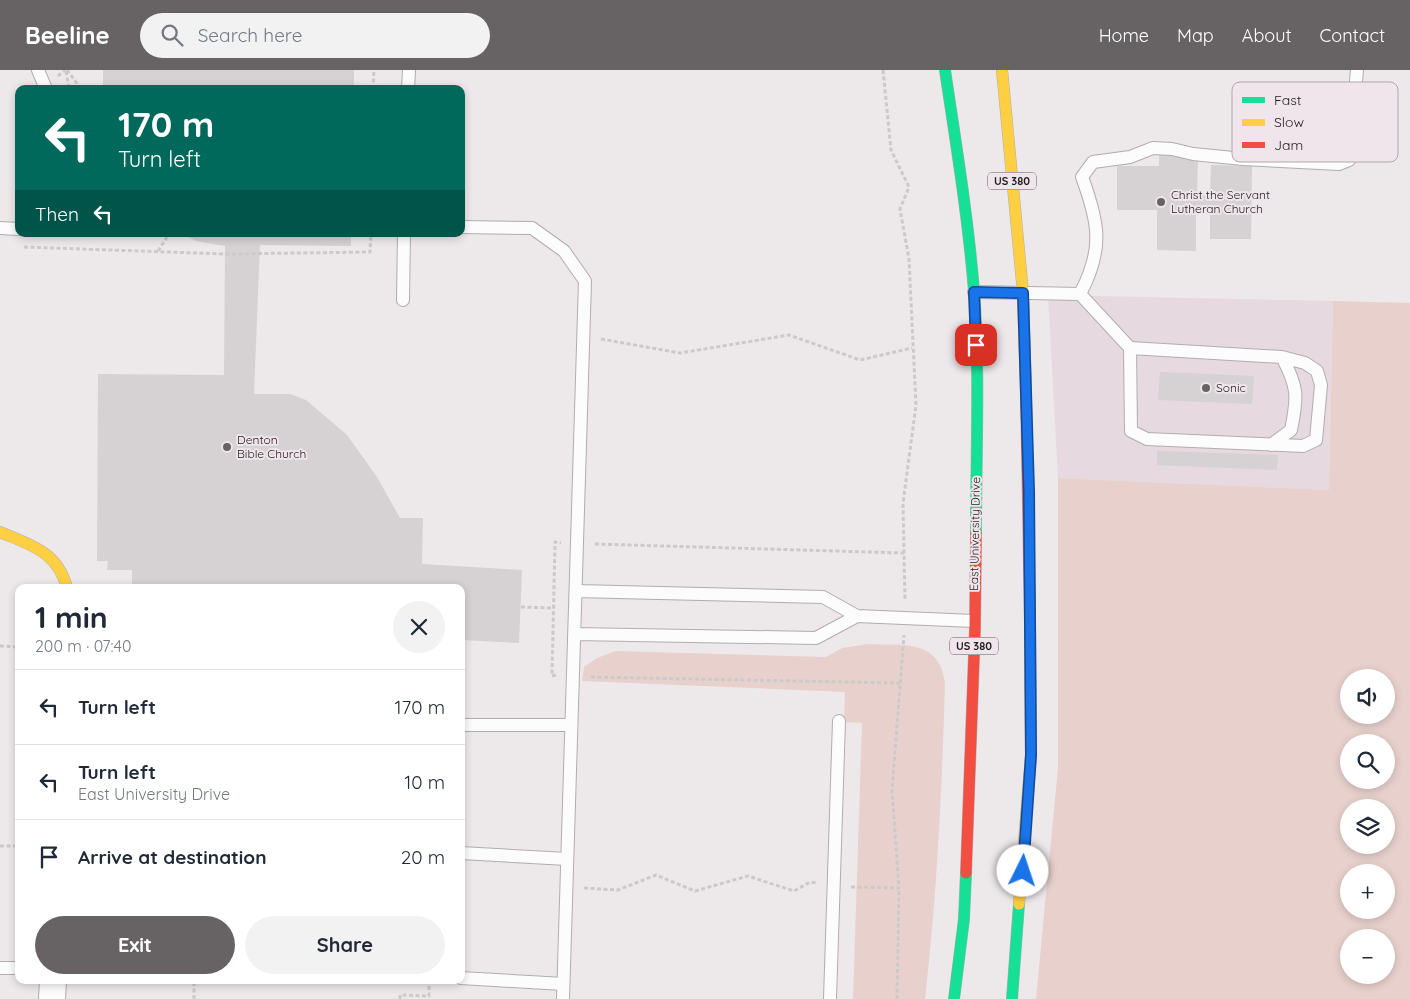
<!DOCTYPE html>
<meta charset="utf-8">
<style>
:root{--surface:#fff;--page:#f2f2f3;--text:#1f2937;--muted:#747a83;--line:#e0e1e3;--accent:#676365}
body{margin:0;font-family:Quicksand,sans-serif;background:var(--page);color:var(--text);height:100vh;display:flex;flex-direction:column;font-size:19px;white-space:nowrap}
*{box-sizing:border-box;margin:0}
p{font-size:16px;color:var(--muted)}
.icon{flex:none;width:28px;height:28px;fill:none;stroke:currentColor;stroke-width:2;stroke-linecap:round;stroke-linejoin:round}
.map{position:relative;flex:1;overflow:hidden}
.sheet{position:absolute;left:15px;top:514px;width:450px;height:400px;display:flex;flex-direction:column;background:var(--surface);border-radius:10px;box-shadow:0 2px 8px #0003}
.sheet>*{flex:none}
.guide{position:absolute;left:15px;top:15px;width:450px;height:152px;border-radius:10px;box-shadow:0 2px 8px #0003;background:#00695c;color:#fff;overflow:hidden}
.fabs{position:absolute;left:1340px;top:599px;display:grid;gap:10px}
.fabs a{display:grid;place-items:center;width:55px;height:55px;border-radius:50%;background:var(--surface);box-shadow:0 2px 8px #0003;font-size:25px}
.pin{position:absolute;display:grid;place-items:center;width:42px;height:42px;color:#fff;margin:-21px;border-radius:10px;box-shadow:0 2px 8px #0006}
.me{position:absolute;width:55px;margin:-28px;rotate:4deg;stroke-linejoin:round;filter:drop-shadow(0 0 4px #0008)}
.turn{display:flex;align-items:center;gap:18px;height:105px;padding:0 20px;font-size:22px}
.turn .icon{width:65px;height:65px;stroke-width:2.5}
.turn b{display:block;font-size:35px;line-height:42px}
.then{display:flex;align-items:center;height:48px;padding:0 20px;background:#0003;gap:10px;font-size:19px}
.round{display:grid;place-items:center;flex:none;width:52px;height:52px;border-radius:26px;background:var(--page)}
.overview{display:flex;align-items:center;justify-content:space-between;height:85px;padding:0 20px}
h1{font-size:30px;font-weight:800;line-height:38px}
.button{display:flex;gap:10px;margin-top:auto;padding:10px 20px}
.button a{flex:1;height:58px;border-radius:30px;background:var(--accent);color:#fff;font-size:20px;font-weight:800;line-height:58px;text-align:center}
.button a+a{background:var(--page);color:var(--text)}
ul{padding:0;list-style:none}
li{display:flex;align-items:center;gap:15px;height:75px;padding:0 20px;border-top:1px solid var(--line)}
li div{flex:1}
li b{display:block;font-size:19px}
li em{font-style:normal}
header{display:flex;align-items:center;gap:30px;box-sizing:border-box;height:70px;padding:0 25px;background:var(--accent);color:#fff}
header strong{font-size:24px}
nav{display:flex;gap:28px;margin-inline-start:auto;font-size:18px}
.search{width:350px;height:45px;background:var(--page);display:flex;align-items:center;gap:12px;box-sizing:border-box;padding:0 18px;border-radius:28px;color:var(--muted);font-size:19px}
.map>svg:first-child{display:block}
</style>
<header>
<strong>Beeline</strong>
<div class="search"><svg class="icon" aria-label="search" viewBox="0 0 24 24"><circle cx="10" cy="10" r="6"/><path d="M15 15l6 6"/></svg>Search here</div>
<nav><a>Home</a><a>Map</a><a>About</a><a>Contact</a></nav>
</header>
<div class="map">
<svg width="1410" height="929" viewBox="0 0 1410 929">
<rect width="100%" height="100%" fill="#ede8ea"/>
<path fill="#e6d9df" d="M1048,225l285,6 -4,189 -271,-12z"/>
<path fill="#e8d1cd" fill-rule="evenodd" d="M1333,231l77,2v696h-374l22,-231v-290l271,12zM1349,608h37v37h-37zM1349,672h37v38h-37zM1349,738h37v37h-37zM1349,802h37v38h-37zM1349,868h37v37h-37z
M868,574c35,2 71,-6 77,39 -3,106 -8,211 -20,316h-72l9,-276 -18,-1 1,-30 -263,-11 2,-14 13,-9 19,-7 210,6 16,-9z"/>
<path fill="#d6d1d3" d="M103,0h251v19h-251z
M1159,73l20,1 -1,13h20l-1,38 13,1 1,-31 41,1 -1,73h-41v-32h-14v44l-39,-1v-40h-40v-44h42z
M182,164h169v12l-91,-1 -6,149h36l16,6 41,35 30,42 23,41h23l-1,46 100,6 -3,73 -58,-3v-52h-329v-18h-25l1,-9h-11l1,-187 126,1 1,-129 -29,-5z
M1160,302l94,4 -2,28 -94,-4z
M1157,381l121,4 -1,15 -120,-5z"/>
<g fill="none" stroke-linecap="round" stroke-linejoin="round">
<g stroke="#b1adaf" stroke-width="14">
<path id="lane" d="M38,0l8,19
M408,19l1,-19
M461,157l71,1 32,23 21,30 -22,718
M0,158l19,1
M974,222l106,2 50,54 1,83 16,8 156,7 13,-6 5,-55 -4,-14 -12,-8 -23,-6 -152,-9
M1080,224c24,-45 19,-71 2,-117l11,-15 37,-5 23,-9 19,1 21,5 50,5 96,5 10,-4 8,-90
M403,230l1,-66
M1271,375l20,-15c7,-34 7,-43 -9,-73
M576,521l247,6 34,19 117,5
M574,564l242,4 41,-22
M461,655h110
M461,783l106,6
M0,898h19
M461,908l102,6
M830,929l9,-278"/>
</g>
<g stroke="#b1adaf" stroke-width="28">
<path id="street" d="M52,929l1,-19"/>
</g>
<g stroke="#b1adaf" stroke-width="12">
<path id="fast" d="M945,0c11,74 23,147 29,221 6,81 2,162 2,242
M954,929l10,-80 2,-46
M1012,929l7,-95"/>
</g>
<g stroke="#b1adaf" stroke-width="12">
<path id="slow" d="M1002,0l21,223 3,101
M0,462c31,13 58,20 67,56
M1019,834l12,-149 -1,-138"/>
</g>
<g stroke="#b1adaf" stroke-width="12">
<path id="jam" d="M1026,324l4,223
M966,803l9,-245 1,-95"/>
</g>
<path stroke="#cbcaca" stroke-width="3" stroke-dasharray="4 2.5" stroke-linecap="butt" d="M67,0l14,19
M883,0l8,80 18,37 -9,22 9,50 7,146 -13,98 2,98
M66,1l3,18
M58,6l7,-6
M373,19l1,-19
M24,177l201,7 145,-2 1,-18
M158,181l11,-17
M601,269l79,14 109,-18 71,25 52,-12
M595,474l309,9
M521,537l33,1
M0,576l19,1
M556,605l-4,1 3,-134 6,1
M591,607l309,6
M0,776h19
M851,817l48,1 -7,-98 12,-155
M584,818l34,2 38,-15 39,16 53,-15 46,15 16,-9 7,1
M194,929v-19
M400,929v-4l29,1v-16
M897,929l2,-111"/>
<use href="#lane" stroke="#fcfcfc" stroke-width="12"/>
<use href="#street" stroke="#fcfcfc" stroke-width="26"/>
<use href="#fast" stroke="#16e098" stroke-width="11"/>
<use href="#slow" stroke="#ffcf43" stroke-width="11"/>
<use href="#jam" stroke="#f24e42" stroke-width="11"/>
</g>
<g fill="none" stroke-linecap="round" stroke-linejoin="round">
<g stroke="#114b97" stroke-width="12">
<path id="route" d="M976,275l-2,-53 49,1 6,199 2,263 -8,116"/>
</g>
<use href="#route" stroke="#1a73e8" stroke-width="9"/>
</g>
<g fill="#676365" stroke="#f0e5ea" stroke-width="2">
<circle cx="1161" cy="132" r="5"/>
<circle cx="1206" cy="318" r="5"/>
<circle cx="227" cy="377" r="5"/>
</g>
<g text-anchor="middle" stroke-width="4" stroke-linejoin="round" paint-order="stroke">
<g fill="#f0e5ea" stroke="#5e585a" stroke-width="1">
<rect x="988" y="102.5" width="48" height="17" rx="4"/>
<rect x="950" y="567.5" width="48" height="17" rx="4"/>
</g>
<g font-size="11" font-weight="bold" fill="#1f1b1d">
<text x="1012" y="115">US 380</text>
<text x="974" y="580">US 380</text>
</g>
<g font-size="12" fill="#1f1b1d" stroke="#f0e5ea" text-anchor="start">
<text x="1171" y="129">Christ the Servant<tspan x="1171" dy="14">Lutheran Church</tspan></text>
<text x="1216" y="322">Sonic</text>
<text x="237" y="374">Denton<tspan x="237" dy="14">Bible Church</tspan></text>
</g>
<g font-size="12" fill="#1f1b1d" stroke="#f0e5ea">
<text transform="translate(975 464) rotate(-89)" y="4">East University Drive</text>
</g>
</g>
<rect x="1232" y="12" width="166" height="80" rx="8" fill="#f0e5ea" stroke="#b1a8ac" stroke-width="1"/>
<rect x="1242" y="27" width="23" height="6" fill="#16e098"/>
<rect x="1242" y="49" width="23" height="7" fill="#ffcf43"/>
<rect x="1242" y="72" width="23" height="6" fill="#f24e42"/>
<g font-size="14" fill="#1f1b1d">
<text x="1274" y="35">Fast</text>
<text x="1274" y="57">Slow</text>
<text x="1274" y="80">Jam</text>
</g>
</svg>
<div class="fabs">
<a><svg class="icon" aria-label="sound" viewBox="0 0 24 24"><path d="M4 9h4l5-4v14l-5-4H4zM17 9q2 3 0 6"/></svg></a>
<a><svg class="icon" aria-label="search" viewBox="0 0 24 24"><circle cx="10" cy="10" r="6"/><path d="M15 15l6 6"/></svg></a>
<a><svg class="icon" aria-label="layers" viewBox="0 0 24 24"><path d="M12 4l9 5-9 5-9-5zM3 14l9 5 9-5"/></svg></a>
<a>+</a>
<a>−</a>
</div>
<div class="pin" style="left:976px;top:275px;background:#d93025"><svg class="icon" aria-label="arrive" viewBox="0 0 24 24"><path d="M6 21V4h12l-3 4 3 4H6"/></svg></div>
<svg class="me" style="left:1023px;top:801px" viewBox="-20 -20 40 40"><circle r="19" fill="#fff"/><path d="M0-13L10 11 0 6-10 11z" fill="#1a73e8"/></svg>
<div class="guide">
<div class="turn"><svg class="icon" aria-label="left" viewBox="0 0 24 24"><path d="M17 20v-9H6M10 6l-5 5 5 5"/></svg><div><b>170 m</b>Turn left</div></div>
<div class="then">Then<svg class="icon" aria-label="left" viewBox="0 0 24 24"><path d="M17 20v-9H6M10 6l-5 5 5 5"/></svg></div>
</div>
<section class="sheet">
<div class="overview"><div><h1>1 min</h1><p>200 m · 07:40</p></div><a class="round"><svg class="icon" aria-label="close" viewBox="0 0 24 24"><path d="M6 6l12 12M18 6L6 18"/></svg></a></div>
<ul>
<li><svg class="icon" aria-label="left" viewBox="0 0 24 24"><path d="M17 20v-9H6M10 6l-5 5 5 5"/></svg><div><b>Turn left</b></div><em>170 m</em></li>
<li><svg class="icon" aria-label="left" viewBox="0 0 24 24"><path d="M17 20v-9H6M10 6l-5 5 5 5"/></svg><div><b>Turn left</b><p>East University Drive</p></div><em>10 m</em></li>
<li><svg class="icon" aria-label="arrive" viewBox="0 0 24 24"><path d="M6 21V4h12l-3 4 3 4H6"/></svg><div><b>Arrive at destination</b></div><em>20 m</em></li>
</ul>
<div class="button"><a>Exit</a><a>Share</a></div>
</section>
</div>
